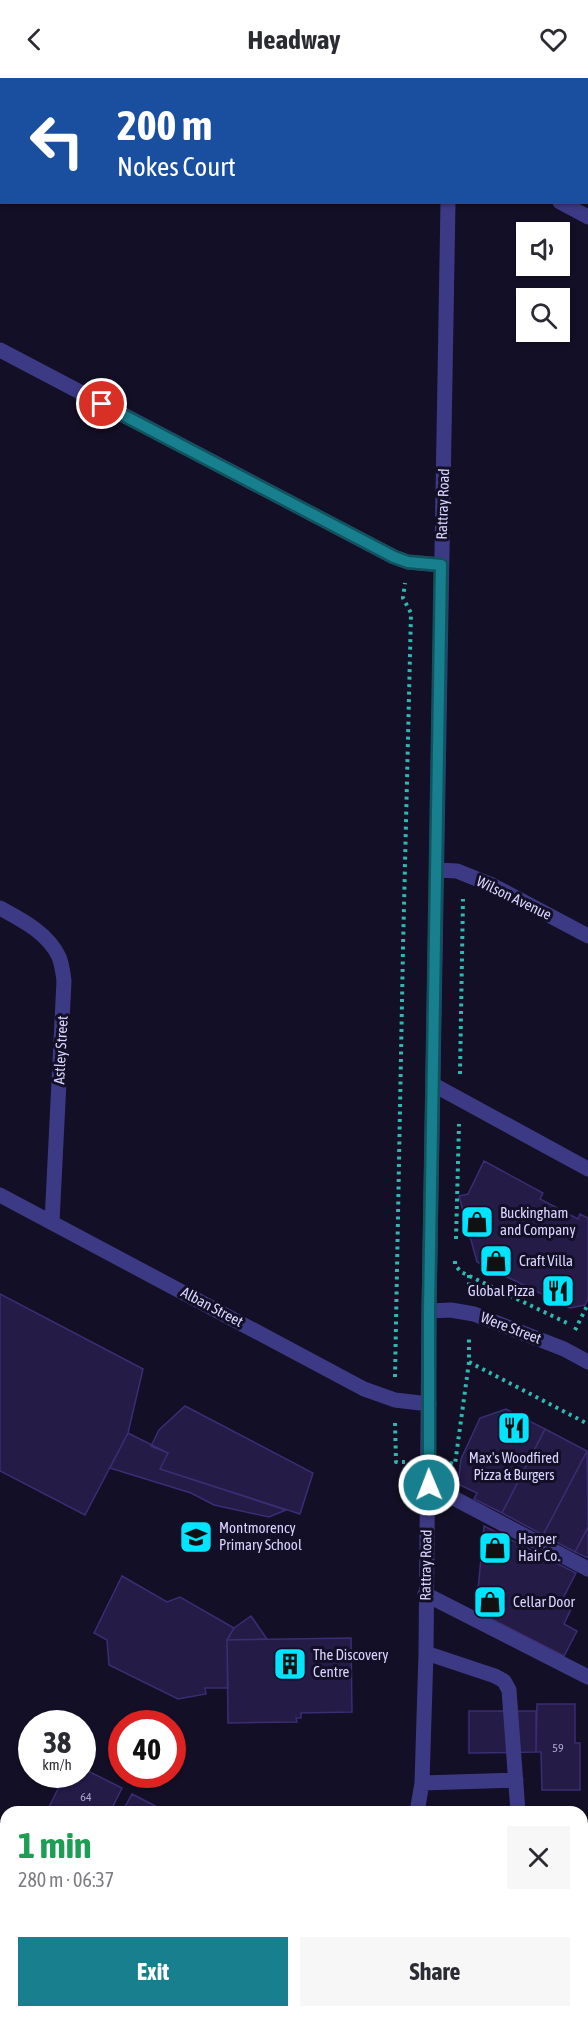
<!DOCTYPE html>
<meta charset="utf-8">
<style>
:root{--surface:#fff;--page:#f7f7f7;--text:#2b2b33;--muted:#7c7c81;--accent:#187f8f}
body{margin:0;font-family:"Asap Condensed",sans-serif;background:var(--page);color:var(--text);height:100vh;display:flex;flex-direction:column;font-size:22px;white-space:nowrap}
*{box-sizing:border-box;margin:0}
p{font-size:20px;color:var(--muted)}
.icon{flex:none;width:33px;height:33px;fill:none;stroke:currentColor;stroke-width:2;stroke-linecap:round;stroke-linejoin:round}
.map{position:relative;flex:1;overflow:hidden}
.drawer{position:absolute;left:0px;top:1728px;width:588px;height:212px;display:flex;flex-direction:column;background:var(--surface);border-radius:18px 18px 0 0;box-shadow:0 2px 4px #0004}
.drawer>*{flex:none}
.guide{position:absolute;left:0px;top:0px;width:588px;height:126px;box-shadow:0 2px 4px #0004;background:#1a4fa0;color:#fff;overflow:hidden}
.buttons{position:absolute;left:516px;top:144px;display:grid;gap:12px}
.buttons a{display:grid;place-items:center;width:54px;height:54px;border-radius:0px;background:var(--surface);box-shadow:0 2px 4px #0004;font-size:30px}
.speed{position:absolute;left:18px;top:1632px;display:flex;gap:12px;font-size:30px;font-weight:700;text-align:center}
.speed>*{display:grid;place-content:center;width:78px;height:78px;border-radius:50%;background:var(--surface);box-shadow:0 2px 4px #0004;line-height:1}
.speed small{font-size:15px;font-weight:400}
.speed .limit{border:9px solid #d22;background:#fff;color:#111}
.pin{position:absolute;display:grid;place-items:center;width:51px;height:51px;color:#fff;margin:-26px;border:3px solid #fff;border-radius:50%;box-shadow:0 2px 6px #0007}
.me{position:absolute;width:66px;margin:-33px;rotate:359deg;stroke-linejoin:round;filter:drop-shadow(0 0 4px #0008)}
.turn{display:flex;align-items:center;gap:21px;height:126px;padding:0 18px;font-size:27px}
.turn .icon{width:78px;height:78px;stroke-width:2.5}
.turn b{display:block;font-size:42px;line-height:51px}
.round{display:grid;place-items:center;flex:none;width:63px;height:63px;border-radius:0px;background:var(--page)}
.summary{display:flex;align-items:center;justify-content:space-between;height:102px;padding:0 18px}
h1{font-size:36px;font-weight:700;line-height:45px;color:#1e9e55}
.primary-button{display:flex;gap:12px;margin-top:auto;padding:12px 18px}
.primary-button a{flex:1;height:69px;border-radius:0px;background:var(--accent);color:#fff;font-size:24px;font-weight:700;line-height:69px;text-align:center}
.primary-button a+a{background:var(--page);color:var(--text)}
header{display:flex;justify-content:space-between;align-items:center;height:78px;padding:0 18px;background:var(--surface);font-size:27px;font-weight:700}
.map>svg:first-child{display:block}
</style>
<header><svg class="icon" aria-label="back" viewBox="0 0 24 24"><path d="M15 5l-7 7 7 7"/></svg>Headway<svg class="icon" aria-label="heart" viewBox="0 0 24 24"><path d="M12 20l-8-8c-3-5 5-10 8-4 3-6 11-1 8 4z"/></svg></header>
<div class="map">
<svg width="588" height="1939" viewBox="0 0 588 1939">
<rect width="100%" height="100%" fill="#130f26"/>
<path fill="#241b47" stroke="#3b2d73" stroke-width="1.5" d="M484,1083l59,32 -3,6 38,20 2,-5 8,4v81l-3,6 -15,3 -93,-46 -18,-66 9,-2z
M0,1216l143,75 -15,64 -43,82 -85,-44z
M185,1328l128,67 -13,41 -140,-45 8,-16 -17,-7 8,-16z
M506,1331l39,20 -43,84 -28,-14 3,-6 -19,-9 3,-25 19,-41z
M545,1351l42,22 -44,84 -41,-22z
M128,1355l40,20 -8,16 126,41 -17,7 -55,-12 -23,-12 -81,-25z
M587,1373l1,76 -13,25 -32,-17z
M484,1448l92,47 -16,31 11,5 -7,15 13,7 -13,25 -88,-45z
M588,1449v31l-13,-6z
M122,1498l45,26 13,-5 54,31 -7,12 1,48h-23l1,6 -28,5 -69,-34 -2,-25 -13,-7z
M251,1538l16,23 -40,1 7,-12z
M351,1560l1,74 -51,1v5h-5l1,4 -69,1 -1,-83z
M537,1626h38v39h5v47h-38l-1,-38h-5z
M469,1633h67v41l-67,1z
M82,1690l40,20 -12,24 -63,-1 17,-34 3,1 2,-4h13z
M132,1716l35,18h-45z"/>
<g fill="none" stroke-linecap="round" stroke-linejoin="round">
<path stroke="#2fb8b0" stroke-width="4" stroke-dasharray="3 4.5" stroke-linecap="butt" d="M460,996l3,-175
M456,1161l3,-115
M455,1183v4l6,7 106,51
M469,1197v15
M575,1252l13,-26
M469,1284l119,62
M395,1299l8,-429 8,-335 -8,-15 2,-15
M395,1345l1,39h10
M450,1385l5,1 14,-102v-26
M130,1934l2,5"/>
<path stroke="#3d3a85" stroke-width="15" d="M450,2v-2
M560,124l28,15
M0,272l394,207 14,5 33,3
M437,792l20,1 35,14 96,51
M0,830c22,12 48,25 59,49 3,7 4,16 5,24l-12,241
M434,1007l154,84
M0,1117l364,194 31,11 34,4
M429,1233l22,-1 23,4 90,35 24,13
M429,1407l159,84
M425,1516l163,83
M426,1575l69,23 9,5 5,9 9,122
M422,1705l94,-3
M417,1734l5,-29 4,-130 3,-342 19,-1109
M582,1891l6,4
M0,1927l6,-2
M24,1934l2,5"/>
</g>
<g fill="none" stroke-linecap="round" stroke-linejoin="round">
<g stroke="#10535d" stroke-width="15">
<path id="route" d="M102,326l292,153 14,5 33,3 -12,746v174"/>
</g>
<use href="#route" stroke="#187f8f" stroke-width="10"/>
</g>
<defs>
<g id="shop-square" transform="scale(1.725)"><rect x="-9" y="-9" width="18" height="18" rx="4" fill="#00e5ff" stroke="#130f26"/><path d="M-5-2.5h2.3a2.7 3.5 0 0 1 5.4 0H5L5.5 6h-11ZM-1.5-2.5h3a1.5 2.3 0 0 0-3 0Z" fill="#111"/></g>
<g id="restaurant-square" transform="scale(1.725)"><rect x="-9" y="-9" width="18" height="18" rx="4" fill="#00e5ff" stroke="#130f26"/><path d="M-5-6h1v4h1v-4h1v4h1v-4h1v5L-1.5 .5V6h-2V.5L-5-1ZM5-6V6H3V1.5H1.5Q1.5-4 5-6Z" fill="#111"/></g>
<g id="school-square" transform="scale(1.725)"><rect x="-9" y="-9" width="18" height="18" rx="4" fill="#00e5ff" stroke="#130f26"/><path d="M0-5L7-2L0 1L-7-2ZM-4 1L0 2.5L4 1V4Q0 6-4 4Z" fill="#111"/></g>
<g id="building-square" transform="scale(1.725)"><rect x="-9" y="-9" width="18" height="18" rx="4" fill="#00e5ff" stroke="#130f26"/><path d="M-4-6H4V6H1V3H-1V6H-4ZM-2.5-4.3h1.7v1.8h-1.7ZM.8-4.3h1.7v1.8H.8ZM-2.5-1h1.7V.8h-1.7ZM.8-1h1.7V.8H.8Z" fill="#111"/></g>
</defs>
<g fill-rule="evenodd">
<use href="#shop-square" x="477" y="1144"/>
<use href="#shop-square" x="496" y="1183"/>
<use href="#restaurant-square" x="558" y="1213"/>
<use href="#restaurant-square" x="514" y="1350"/>
<use href="#school-square" x="196" y="1459"/>
<use href="#shop-square" x="495" y="1470"/>
<use href="#shop-square" x="490" y="1524"/>
<use href="#building-square" x="290" y="1586"/>
</g>
<g text-anchor="middle" stroke-width="6" stroke-linejoin="round" paint-order="stroke">
<g font-size="12" fill="#aca6d1">
<text x="558" y="1674">59</text>
<text x="86" y="1723">64</text>
</g>
<g font-size="15" fill="#d9d4ff" stroke="#130f26">
<text transform="translate(443 426) rotate(-88)" y="5">Rattray Road</text>
<text transform="translate(514 820) rotate(26)" y="5">Wilson Avenue</text>
<text transform="translate(61 972) rotate(-87)" y="5">Astley Street</text>
<text transform="translate(212 1229) rotate(28)" y="5">Alban Street</text>
<text transform="translate(511 1250) rotate(21)" y="5">Were Street</text>
<text transform="translate(426 1487) rotate(-89)" y="5">Rattray Road</text>
</g>
<g font-size="15" fill="#d9d4ff" stroke="#130f26" text-anchor="start">
<text x="500" y="1140">Buckingham<tspan x="500" dy="17">and Company</tspan></text>
<text x="519" y="1188">Craft Villa</text>
<text x="535" y="1218" text-anchor="end">Global Pizza</text>
<text x="514" y="1385" text-anchor="middle">Max's Woodfired<tspan x="514" dy="17">Pizza &amp; Burgers</tspan></text>
<text x="219" y="1455">Montmorency<tspan x="219" dy="17">Primary School</tspan></text>
<text x="518" y="1466">Harper<tspan x="518" dy="17">Hair Co.</tspan></text>
<text x="513" y="1529">Cellar Door</text>
<text x="313" y="1582">The Discovery<tspan x="313" dy="17">Centre</tspan></text>
</g>
</g>
</svg>
<div class="buttons">
<a><svg class="icon" aria-label="sound" viewBox="0 0 24 24"><path d="M4 9h4l5-4v14l-5-4H4zM17 9q2 3 0 6"/></svg></a>
<a><svg class="icon" aria-label="search" viewBox="0 0 24 24"><circle cx="10" cy="10" r="6"/><path d="M15 15l6 6"/></svg></a>
</div>
<div class="speed"><div>38<small>km/h</small></div><div class="limit">40</div></div>
<div class="pin" style="left:102px;top:326px;background:#d93025"><svg class="icon" aria-label="arrive" viewBox="0 0 24 24"><path d="M6 21V4h12l-3 4 3 4H6"/></svg></div>
<svg class="me" style="left:429px;top:1407px" viewBox="-20 -20 40 40"><circle r="17" fill="#187f8f" stroke="#fff" stroke-width="3"/><path d="M0-11L8 9 0 5-8 9z" fill="#fff"/></svg>
<div class="guide">
<div class="turn"><svg class="icon" aria-label="left" viewBox="0 0 24 24"><path d="M17 20v-9H6M10 6l-5 5 5 5"/></svg><div><b>200 m</b>Nokes Court</div></div>
</div>
<section class="drawer">
<div class="summary"><div><h1>1 min</h1><p>280 m · 06:37</p></div><a class="round"><svg class="icon" aria-label="close" viewBox="0 0 24 24"><path d="M6 6l12 12M18 6L6 18"/></svg></a></div>
<div class="primary-button"><a>Exit</a><a>Share</a></div>
</section>
</div>
